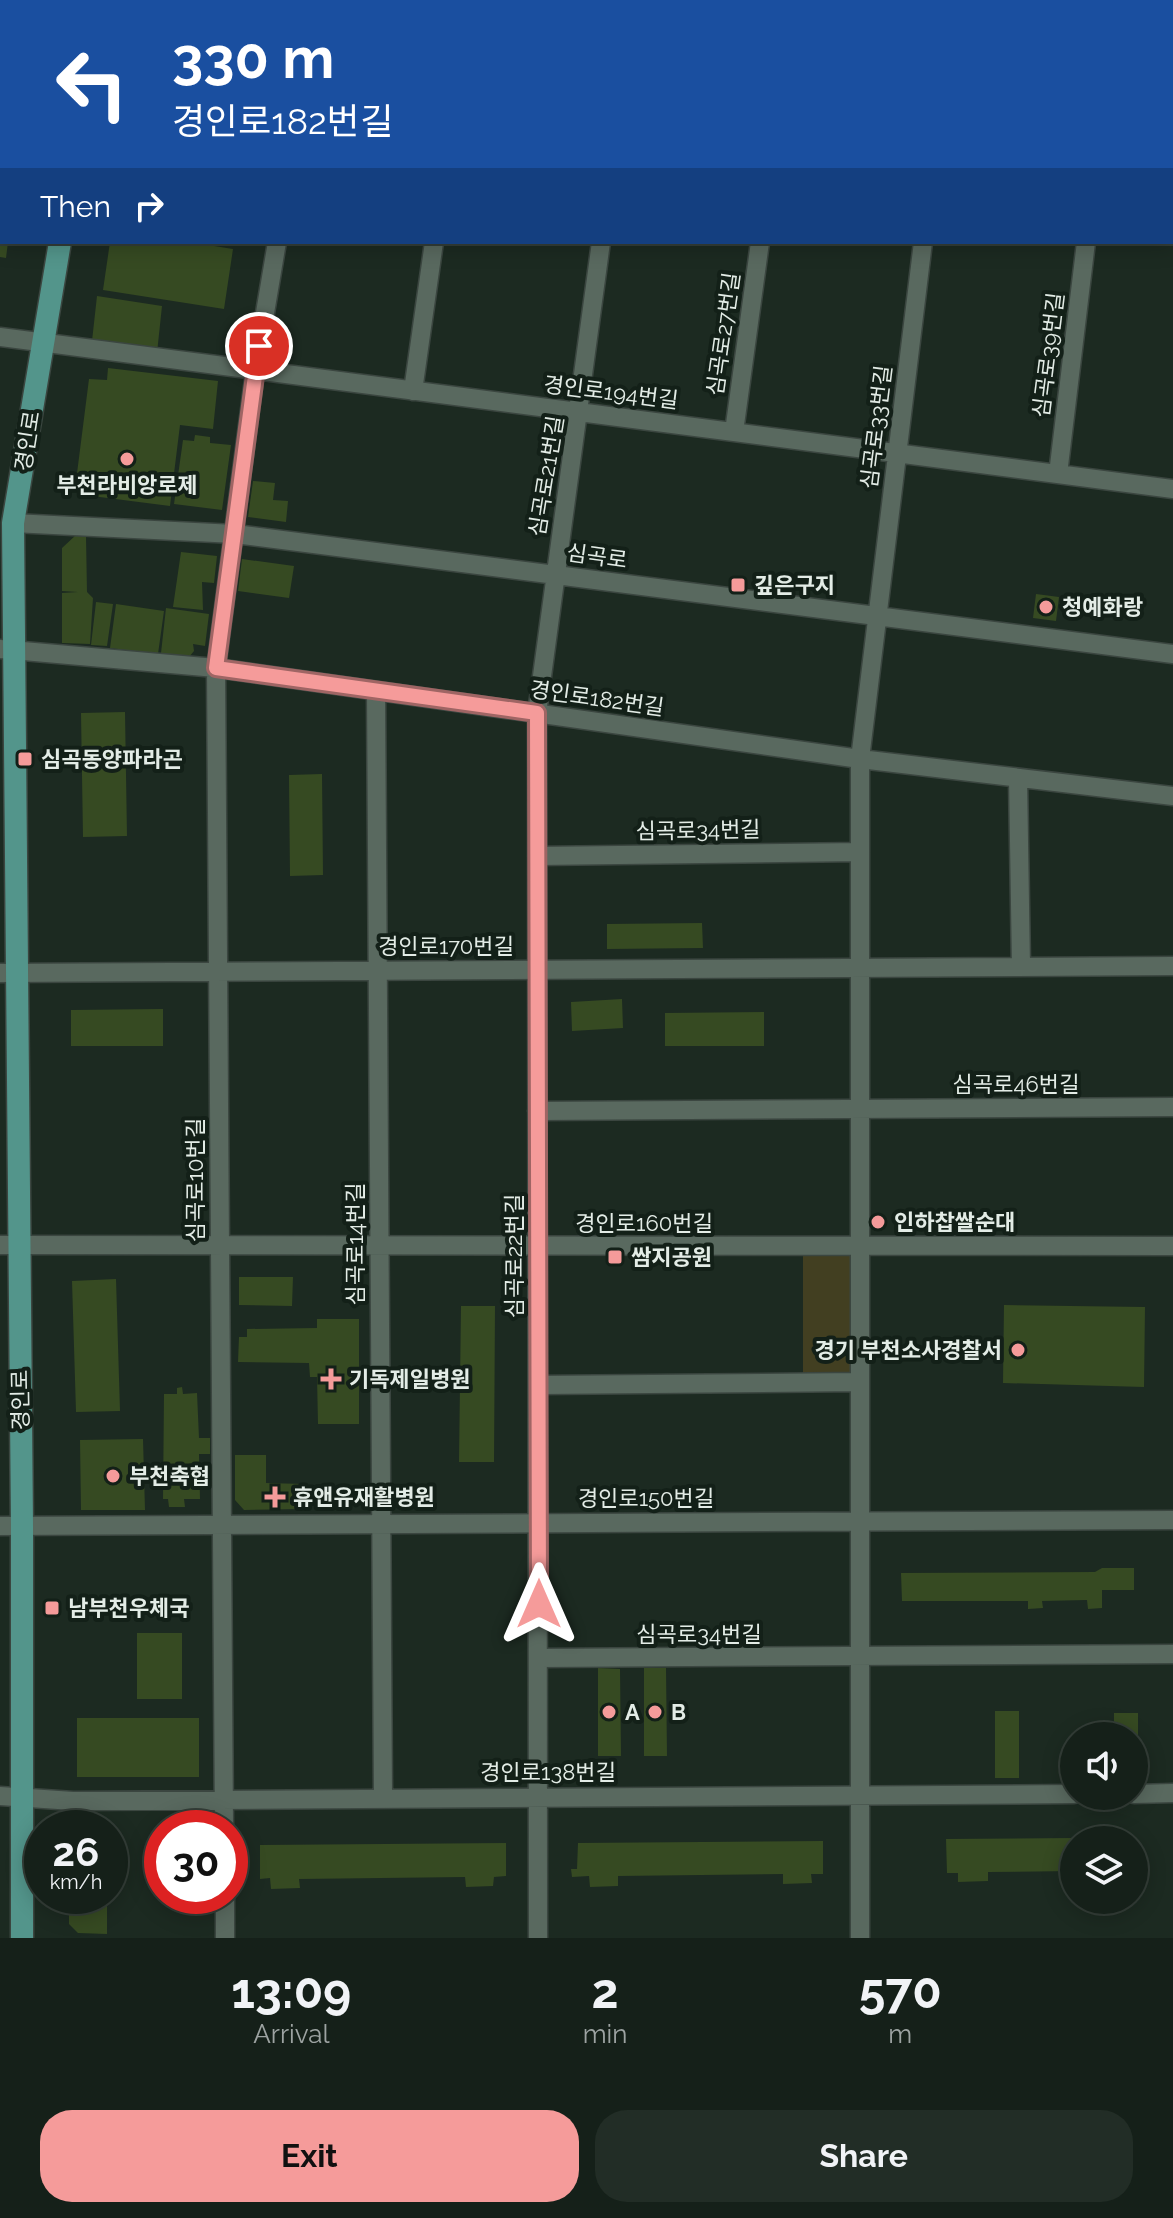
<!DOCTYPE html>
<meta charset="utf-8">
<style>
:root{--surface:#152019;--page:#222d26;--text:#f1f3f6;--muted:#9da3a2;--line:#343e38;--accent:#f59b9a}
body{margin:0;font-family:Raleway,"Noto Sans KR",sans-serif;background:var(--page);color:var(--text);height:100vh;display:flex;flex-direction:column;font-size:30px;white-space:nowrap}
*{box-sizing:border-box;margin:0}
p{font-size:26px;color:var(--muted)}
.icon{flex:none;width:44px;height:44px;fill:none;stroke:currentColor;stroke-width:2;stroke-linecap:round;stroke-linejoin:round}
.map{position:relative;height:1938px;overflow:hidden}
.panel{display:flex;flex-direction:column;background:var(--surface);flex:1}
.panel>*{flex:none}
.guide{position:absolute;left:0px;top:0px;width:1174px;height:244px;box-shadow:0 4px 20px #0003,0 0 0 2px var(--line);background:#1a4fa0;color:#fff;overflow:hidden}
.controls{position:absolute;left:1060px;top:1722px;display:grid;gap:16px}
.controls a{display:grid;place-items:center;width:88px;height:88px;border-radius:50%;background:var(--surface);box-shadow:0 4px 20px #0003,0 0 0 2px var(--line);font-size:40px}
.speed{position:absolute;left:24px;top:1810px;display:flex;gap:16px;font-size:40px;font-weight:700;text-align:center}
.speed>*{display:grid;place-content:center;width:104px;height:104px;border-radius:50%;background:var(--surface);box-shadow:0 4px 20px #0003,0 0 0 2px var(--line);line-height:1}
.speed small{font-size:20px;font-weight:400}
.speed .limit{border:12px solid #d22;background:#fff;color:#111}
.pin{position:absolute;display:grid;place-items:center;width:68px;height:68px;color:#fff;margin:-34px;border:4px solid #fff;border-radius:50%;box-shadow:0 2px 8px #0007}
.me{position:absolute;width:88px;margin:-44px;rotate:0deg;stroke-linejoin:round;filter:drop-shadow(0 0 6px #0008)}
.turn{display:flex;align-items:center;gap:28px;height:168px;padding:0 40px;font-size:36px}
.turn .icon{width:104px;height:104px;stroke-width:2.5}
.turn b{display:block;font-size:56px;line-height:68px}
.then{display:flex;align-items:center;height:76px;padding:0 40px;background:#0003;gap:16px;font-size:30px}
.eta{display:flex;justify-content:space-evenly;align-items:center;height:136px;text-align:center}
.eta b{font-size:48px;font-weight:700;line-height:56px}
.primary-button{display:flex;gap:16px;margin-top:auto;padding:16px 40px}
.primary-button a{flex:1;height:92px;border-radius:32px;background:var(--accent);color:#111;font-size:32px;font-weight:700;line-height:92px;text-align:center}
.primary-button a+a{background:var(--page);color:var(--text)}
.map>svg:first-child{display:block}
</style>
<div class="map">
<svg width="1173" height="1938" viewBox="0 0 1173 1938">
<rect width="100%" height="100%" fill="#1c2a21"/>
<path fill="#423f21" d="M803,1256h51l-1,121 -50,2z"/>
<path fill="#364a22" d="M0,242h8l-2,16 -6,-1z
M110,242h79l44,7 -9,60 -121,-19z
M97,296l65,10 -5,47 -65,-12z
M108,368l110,13 -5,48 -33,-4 -10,81 -86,-11 -9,-6 14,-110 18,1z
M195,435l15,2v6l21,2 -9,65 -48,-6 9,-64 11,1z
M253,481l22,2 -2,17 15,1 -2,21 -38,-5z
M76,535l10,2 1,55 6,6 -3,46 -28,-1v-50l16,-1 -16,-1v-43z
M181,552l36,4 -3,27 -12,-1 1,28 -30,-3z
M242,559l52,7 -5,32 -51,-7z
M1036,594l23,3 -3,24 -23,-3z
M96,602l17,2 -6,42 -16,-1z
M116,604l48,7 -6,43 -48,-6z
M166,608l43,6 -4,32 -12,-2 1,7 -5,6 -28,-4z
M125,712l2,124 -44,1 -2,-124z
M322,774l1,101 -33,1 -1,-101z
M702,923l1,25 -96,1v-25z
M622,999l1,29 -51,3 -1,-29z
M163,1009v37h-92v-36z
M764,1012v34h-99v-33z
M239,1277h54l-1,29 -53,-1z
M116,1279l4,132 -44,1 -4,-131z
M1004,1305l141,2 -1,80 -141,-4z
M461,1306h34l-1,156h-35z
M317,1319h42v105h-41l-1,-47h-7l-1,-14 -71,-1 1,-25h8v-8l70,-1z
M182,1387l1,7 14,-1 2,45h11v16h-11l1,45h-16l1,8h-16l-1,-8h-5l1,-105h13v-6z
M143,1439l2,71h-64l-1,-70z
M235,1455h31v28l38,1v25l-60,1 -9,-10z
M1102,1568h32v22h-32v18l-14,1 -1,-9 -45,1 1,7 -15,1v-8h-126l-1,-28 194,-1z
M137,1633h45v66h-45z
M598,1668l22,1 1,87h-23z
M644,1668h22l1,88h-23z
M995,1711h24v67h-24z
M1114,1713h24v66h-4v-43h-20z
M77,1718h122v59h-122z
M1074,1838v33l-86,1v9l-30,1v-9h-11l-1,-34z
M823,1841v33h-12l1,9 -29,1v-10l-165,2v10l-28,1 -1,-11 -17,1 -1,-8h6l1,-26z
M506,1843v33l-12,1 -1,9 -27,1 -1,-10 -166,2 1,9 -29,1 -1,-11 -10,1v-34z
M69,1896h38v38l-29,-1 -9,-9z"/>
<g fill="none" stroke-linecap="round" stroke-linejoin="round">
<g stroke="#3b4640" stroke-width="21">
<path id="minor" d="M316,2v-2
M467,2l1,-2
M631,2v-2
M792,2v-2
M953,2v-2
M1117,2v-2
M1172,150h1
M0,337l1173,152
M413,391l21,-149
M734,432l26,-190
M1058,474l28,-232
M13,523l222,11 938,120
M0,649l216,19 644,91 313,37
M376,691l7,1106
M1018,778l3,189
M537,856l323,-4
M0,973l1173,-7
M537,1111l636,-4
M0,1245l1173,1
M539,1385l320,-3
M0,1526l1173,-6
M539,1658l634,-4
M1134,1794l39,-1
M0,1796l73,5 1001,-7
M224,1828l-8,-1160 39,-296 22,-130
M225,1896v42
M538,1938l-1,-1225 64,-471
M860,1938v-1179l63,-517"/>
</g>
<g stroke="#3b4640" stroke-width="25">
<path id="major" d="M100,2v-2
M22,1938v-412l-9,-1003 47,-281"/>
</g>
<use href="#minor" stroke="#59695f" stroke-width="18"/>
<use href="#major" stroke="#53958b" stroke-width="22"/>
</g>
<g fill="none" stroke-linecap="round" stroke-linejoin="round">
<g stroke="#9f6564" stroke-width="20">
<path id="route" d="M259,346l-43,322 321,45 2,891"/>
</g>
<use href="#route" stroke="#f59b9a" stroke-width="14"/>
</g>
<g fill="#f59b9a" stroke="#132018" stroke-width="3">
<circle cx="127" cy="459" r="8"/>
<rect x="730" y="577" width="16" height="16" rx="4"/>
<circle cx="1046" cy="607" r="8"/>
<rect x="17" y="751" width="16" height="16" rx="4"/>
<circle cx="878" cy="1222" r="8"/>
<rect x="607" y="1249" width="16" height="16" rx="4"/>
<circle cx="1018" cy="1350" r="8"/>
<path d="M327 1367h8v8h8v8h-8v8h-8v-8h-8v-8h8z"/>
<circle cx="113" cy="1476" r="8"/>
<path d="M271 1485h8v8h8v8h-8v8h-8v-8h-8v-8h8z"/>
<rect x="44" y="1600" width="16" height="16" rx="4"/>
<circle cx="609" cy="1712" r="8"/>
<circle cx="655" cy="1712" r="8"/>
</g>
<g text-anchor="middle" stroke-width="8" stroke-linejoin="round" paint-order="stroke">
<g font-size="22" fill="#e3ece6" stroke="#132018">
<text transform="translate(723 334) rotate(-82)" y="8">심곡로27번길</text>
<text transform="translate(1048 355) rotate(-83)" y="8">심곡로39번길</text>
<text transform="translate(611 392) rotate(7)" y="8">경인로194번길</text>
<text transform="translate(876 427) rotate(-83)" y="8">심곡로33번길</text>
<text transform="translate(27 441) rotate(-81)" y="8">경인로</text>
<text transform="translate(546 476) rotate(-81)" y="8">심곡로21번길</text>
<text transform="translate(597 556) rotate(8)" y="8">심곡로</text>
<text transform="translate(597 698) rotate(8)" y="8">경인로182번길</text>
<text transform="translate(698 830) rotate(-1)" y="8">심곡로34번길</text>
<text x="446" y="954">경인로170번길</text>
<text x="1016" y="1092">심곡로46번길</text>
<text transform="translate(195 1180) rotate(-90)" y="8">심곡로10번길</text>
<text x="644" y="1231">경인로160번길</text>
<text transform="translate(355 1244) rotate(-90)" y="8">심곡로14번길</text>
<text transform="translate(514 1256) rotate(-90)" y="8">심곡로22번길</text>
<text transform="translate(20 1400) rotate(-91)" y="8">경인로</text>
<text x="646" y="1506">경인로150번길</text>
<text x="699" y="1642">심곡로34번길</text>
<text x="548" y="1780">경인로138번길</text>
</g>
<g font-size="22" font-weight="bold" fill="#e3ece6" stroke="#132018" text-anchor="start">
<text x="127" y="493" text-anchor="middle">부천라비앙로제</text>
<text x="754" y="593">깊은구지</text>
<text x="1062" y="615">청예화랑</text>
<text x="41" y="767">심곡동양파라곤</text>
<text x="894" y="1230">인하찹쌀순대</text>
<text x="631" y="1265">쌈지공원</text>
<text x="1002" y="1358" text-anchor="end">경기 부천소사경찰서</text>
<text x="349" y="1387">기독제일병원</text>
<text x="129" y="1484">부천축협</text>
<text x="293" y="1505">휴앤유재활병원</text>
<text x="68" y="1616">남부천우체국</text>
<text x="625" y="1720">A</text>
<text x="671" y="1720">B</text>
</g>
</g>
</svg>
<div class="controls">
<a><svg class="icon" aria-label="sound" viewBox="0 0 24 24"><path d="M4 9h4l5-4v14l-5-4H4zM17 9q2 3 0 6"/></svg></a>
<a><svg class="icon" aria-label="layers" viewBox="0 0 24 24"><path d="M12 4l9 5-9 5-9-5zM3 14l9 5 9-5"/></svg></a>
</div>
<div class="speed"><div>26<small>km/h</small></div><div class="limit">30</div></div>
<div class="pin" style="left:259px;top:346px;background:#d93025"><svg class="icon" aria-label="arrive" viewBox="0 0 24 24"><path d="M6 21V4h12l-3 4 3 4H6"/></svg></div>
<svg class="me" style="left:539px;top:1604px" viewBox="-20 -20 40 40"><path d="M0-17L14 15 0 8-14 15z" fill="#f59b9a" stroke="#fff" stroke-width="4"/></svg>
<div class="guide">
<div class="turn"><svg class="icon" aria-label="left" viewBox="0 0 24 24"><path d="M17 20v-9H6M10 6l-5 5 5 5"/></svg><div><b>330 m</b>경인로182번길</div></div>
<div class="then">Then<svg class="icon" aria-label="right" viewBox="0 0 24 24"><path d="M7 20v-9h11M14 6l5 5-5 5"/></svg></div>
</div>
</div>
<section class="panel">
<div class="eta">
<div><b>13:09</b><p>Arrival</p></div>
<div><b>2</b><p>min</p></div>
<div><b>570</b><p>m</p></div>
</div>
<div class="primary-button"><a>Exit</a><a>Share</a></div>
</section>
